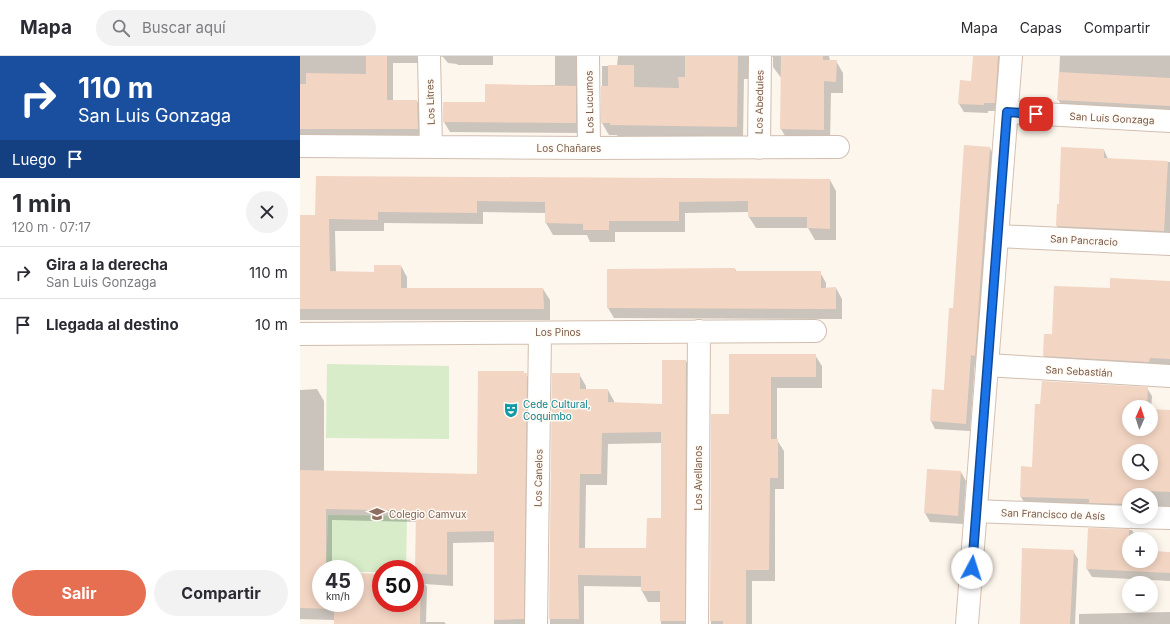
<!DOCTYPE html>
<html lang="es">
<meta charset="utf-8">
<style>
:root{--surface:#fff;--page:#f2f2f3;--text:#2b2b33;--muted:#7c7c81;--line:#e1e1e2;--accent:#e76f51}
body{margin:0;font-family:Inter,sans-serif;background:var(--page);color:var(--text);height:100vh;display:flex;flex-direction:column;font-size:15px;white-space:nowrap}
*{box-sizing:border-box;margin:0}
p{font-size:13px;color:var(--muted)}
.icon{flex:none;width:22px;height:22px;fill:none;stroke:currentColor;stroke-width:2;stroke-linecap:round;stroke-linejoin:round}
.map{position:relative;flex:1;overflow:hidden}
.side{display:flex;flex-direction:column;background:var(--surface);width:300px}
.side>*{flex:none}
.hud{background:#1a4fa0;color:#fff;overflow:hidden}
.needle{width:26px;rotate:3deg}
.controls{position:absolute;left:822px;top:344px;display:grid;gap:8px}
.controls a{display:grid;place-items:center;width:36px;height:36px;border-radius:50%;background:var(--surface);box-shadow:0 2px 10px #0003;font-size:20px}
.speed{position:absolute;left:12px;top:504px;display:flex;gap:8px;font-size:20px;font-weight:700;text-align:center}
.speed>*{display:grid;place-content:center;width:52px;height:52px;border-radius:50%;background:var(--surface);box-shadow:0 2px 10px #0003;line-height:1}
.speed small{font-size:10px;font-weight:400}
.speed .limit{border:6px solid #d22;background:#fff;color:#111}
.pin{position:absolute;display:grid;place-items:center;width:34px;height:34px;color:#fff;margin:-17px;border-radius:8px;box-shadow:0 2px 6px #0006}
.me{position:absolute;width:44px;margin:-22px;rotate:5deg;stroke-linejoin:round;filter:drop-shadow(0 0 3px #0008)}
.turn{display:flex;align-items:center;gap:14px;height:84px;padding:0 12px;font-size:18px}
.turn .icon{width:52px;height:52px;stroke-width:2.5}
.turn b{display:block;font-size:28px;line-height:34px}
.then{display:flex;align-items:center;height:38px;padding:0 12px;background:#0003;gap:8px;font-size:15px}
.round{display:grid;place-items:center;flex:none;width:42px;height:42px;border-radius:21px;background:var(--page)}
.overview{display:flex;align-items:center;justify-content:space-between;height:68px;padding:0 12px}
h1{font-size:24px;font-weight:700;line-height:30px}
.button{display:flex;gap:8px;margin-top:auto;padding:8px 12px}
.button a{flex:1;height:46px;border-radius:24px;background:var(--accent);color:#fff;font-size:16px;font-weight:700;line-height:46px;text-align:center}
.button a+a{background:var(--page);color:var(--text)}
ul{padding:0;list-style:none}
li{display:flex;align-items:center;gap:12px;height:52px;padding:0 12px;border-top:1px solid var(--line)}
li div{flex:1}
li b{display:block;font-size:15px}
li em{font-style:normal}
header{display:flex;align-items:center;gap:24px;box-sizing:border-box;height:56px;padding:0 20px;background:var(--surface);border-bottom:1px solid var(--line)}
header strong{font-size:19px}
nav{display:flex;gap:22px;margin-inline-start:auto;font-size:14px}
.search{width:280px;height:36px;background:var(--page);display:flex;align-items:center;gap:10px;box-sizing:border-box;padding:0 14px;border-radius:22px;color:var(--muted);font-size:15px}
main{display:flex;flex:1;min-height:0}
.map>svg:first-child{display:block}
</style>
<header>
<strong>Mapa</strong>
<div class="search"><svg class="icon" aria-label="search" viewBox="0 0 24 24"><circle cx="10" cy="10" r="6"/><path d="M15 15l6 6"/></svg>Buscar aquí</div>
<nav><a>Mapa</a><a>Capas</a><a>Compartir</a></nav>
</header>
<main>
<section class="side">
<div class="hud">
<div class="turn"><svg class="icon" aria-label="right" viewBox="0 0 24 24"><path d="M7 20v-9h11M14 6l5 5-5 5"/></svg><div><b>110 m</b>San Luis Gonzaga</div></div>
<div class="then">Luego<svg class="icon" aria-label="arrive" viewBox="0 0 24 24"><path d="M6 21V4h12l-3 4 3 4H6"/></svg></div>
</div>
<div class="overview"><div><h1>1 min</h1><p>120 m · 07:17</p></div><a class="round"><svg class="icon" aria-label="close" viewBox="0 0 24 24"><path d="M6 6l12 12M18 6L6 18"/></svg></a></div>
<ul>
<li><svg class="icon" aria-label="right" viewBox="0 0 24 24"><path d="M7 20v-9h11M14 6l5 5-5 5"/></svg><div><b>Gira a la derecha</b><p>San Luis Gonzaga</p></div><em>110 m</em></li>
<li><svg class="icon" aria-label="arrive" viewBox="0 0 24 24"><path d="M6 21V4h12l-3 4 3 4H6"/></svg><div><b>Llegada al destino</b></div><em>10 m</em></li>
</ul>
<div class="button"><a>Salir</a><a>Compartir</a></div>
</section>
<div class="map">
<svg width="870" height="568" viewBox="0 0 870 568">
<rect width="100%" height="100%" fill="#fdf6ec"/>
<path fill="#d8ecc9" d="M27,308l122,2v73l-123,-1z
M28,459l79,1 -1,53h-25v3h-26v-3h-29z"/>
<path fill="#0003" fill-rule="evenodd" d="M0,0h134l-9,7h-32v38h24l7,12v27l-124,1z
M139,0h54v9h-35l-1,-1 -9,-1 -5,-6z
M255,0h26l1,77 -132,-1 -6,-10v-19h42v-18h69z
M318,0h147l-11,23h-10l-1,59 -125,-1 -1,-2h-8l-7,-12v-57h15z
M470,0h59l1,5h6l7,12v20h-12l-1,49 -42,-1 -7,-12 1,-50 -9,-12v-10z
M676,0h31l-8,55h-11v2l-24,-1 -5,-8 13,-22z
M760,0h110v58l-107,-6 -5,-9z
M690,92l4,8 -15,207h-4l-5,68 -35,-2 -4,-8 2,-31 11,1 10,-82z
M804,94l4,9 62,3v77l-108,-5 -5,-8 3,-21z
M17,121l513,3 6,11v49h-21l-7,-12h-52l-7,-11v-5l-64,1v19h-70v10h-25l-3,-7h-34l-7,-12v-10l-63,-1v12l-99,-1v8h-49l1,41 39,1 26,-7 6,11v12h136l7,11v20h-250v-104h16z
M435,213l2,3h83l6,11v5h10l6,11v20l-228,-1 -6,-10z
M870,236v74l-121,-2 -5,-8 9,-21z
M430,299h85l7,11v22h-45v52l7,11v38h-9v92h-23v43h-41l1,-209h18z
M386,305l6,12 -1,251h-30v-22h-13l-6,-11v-4l-58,-1v38h-34l3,-250h26l7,12v4h22l6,11v3l49,1zM362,387v76l-15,30h-62l1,-64h21l1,-41z
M224,318h2l7,11 -3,239h-36l1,-82 -42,1v43l-28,-2 2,3 -1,35h18l2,2h-111v-4l-35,-1v-229l17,-1 7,12v71l154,3zM32,464l85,2 -1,51 2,3h-3v27h-34v-28l-26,-1v29h-34v-34h11z
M847,332l5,8 -1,14 19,1v99l-19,-1v-14h-22v18l-103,-8 -5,-8 12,-29zM829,351h22v22h-22zM829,395h22v22h-22z
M661,416l5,9 -3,43 -33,-2 -5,-9z
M789,473l43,1 5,9h-8v22h22v-9l19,1v28l-78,-4 -5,-8z
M773,495l5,8 -3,65h-54z
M870,556v12h-91v-10z"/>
<path fill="#f3d5c3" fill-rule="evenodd" d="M66,0h21v44h30l1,29h-118v-45h6v-11l60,1z
M385,0h53l-1,71 -127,-2v-2h-9v-37h7v-21h26v22l45,1 -1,-11h7z
M481,0h42v4h14l-1,22 -12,-1v49l-44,-1z
M673,0h25l-3,47h-11v2l-26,-1 2,-24 11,1z
M759,16l111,6v28l-113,-6z
M185,28l91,2v37l-133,-1v-20h42z
M664,89l26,2 -15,209 -4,-1 -5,69 -36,-3 2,-32 12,1 5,-82h4z
M761,91l43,2v9l64,3 -4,70 -108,-5 1,-22h2z
M16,120l514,3v50l-23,-1v-11h-59v-16l-69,1v19h-70v9h-26v-6l-38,-1v-21l-68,-1v12l-99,-1v8l-49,-1 1,52 44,1v-7h27v23h142l1,21h-244v-94h15z
M435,212v3h86v17l15,-1v22l-229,-1v-39z
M810,222l60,3v78l-20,-1 -1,4 -106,-6 1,-22h8l2,-48 56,2z
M429,298h87v23h-45v62h7v39h-8l-1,92h-23v54h-23v-3h-13l1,-207h18z
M362,304h24l-1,261h-25v-30h-19v-15h-7l-56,-1 1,44h-30l3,-246h28v16h28v13l54,2zM361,376v86h-14l-1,30h-67l1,-74h21l1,-41z
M178,315h46v2h3l-3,246 -30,1v-89l-47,1v43l-32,-2 1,-62 -90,-2v60h-5v34h34v-30l26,1v29h34v-28h6l-1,49h-86v-15l-34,-1v-138l177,4z
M742,325l106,6 -1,20h-18v22h22v-20l19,1v82l-25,-1v4h-16v9l-40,-1v-4l-69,-2 1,-31 11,1 3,-63h5zM829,395h22v22h-22z
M627,413l34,2 -3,45 -34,-3z
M788,472l41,1v32h22v-10l19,1v21l-84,-4z
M722,492l52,2 -4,74h-50z"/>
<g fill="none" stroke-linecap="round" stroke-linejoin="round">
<g stroke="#d1beb0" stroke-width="24">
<path id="street" d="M129,0l2,91
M288,0l1,92
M707,56l163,9
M0,90l289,2 249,-1
M459,92l1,-92
M697,180l173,8
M0,278l515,-3
M687,309l183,11
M676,455l153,6
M833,461l37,1
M236,568l4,-291
M397,568l2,-293"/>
</g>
<g stroke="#d6c0b0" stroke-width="24">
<path id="secondary" d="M667,568l44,-568"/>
</g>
<use href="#street" stroke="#fff" stroke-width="22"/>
<use href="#secondary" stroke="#fff" stroke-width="22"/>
</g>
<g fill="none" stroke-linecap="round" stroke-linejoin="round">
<g stroke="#114b97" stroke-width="10">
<path id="route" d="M672,512l35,-456 29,2"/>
</g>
<use href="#route" stroke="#1a73e8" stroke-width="7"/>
</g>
<defs>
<g id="theatre-bare" transform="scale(1.2)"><path d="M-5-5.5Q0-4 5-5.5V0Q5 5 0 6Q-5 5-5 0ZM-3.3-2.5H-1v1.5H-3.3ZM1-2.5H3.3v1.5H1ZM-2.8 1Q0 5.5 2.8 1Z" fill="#0f9aa8" stroke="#fffaf3" stroke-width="2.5" paint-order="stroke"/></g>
<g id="school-bare" transform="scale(1.2)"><path d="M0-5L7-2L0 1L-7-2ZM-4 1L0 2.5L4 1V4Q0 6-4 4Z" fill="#8d6e63" stroke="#fffaf3" stroke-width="2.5" paint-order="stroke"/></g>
</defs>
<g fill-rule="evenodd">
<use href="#theatre-bare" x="211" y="354"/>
<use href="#school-bare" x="77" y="458"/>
</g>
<g text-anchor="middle" stroke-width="3" stroke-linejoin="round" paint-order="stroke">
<g font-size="10" fill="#7a5c4d" stroke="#fffaf3">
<text transform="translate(130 46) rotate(-92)" y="4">Los Litres</text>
<text transform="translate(289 46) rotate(-91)" y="4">Los Lucumos</text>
<text transform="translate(459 46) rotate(-89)" y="4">Los Abedules</text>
<text transform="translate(812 62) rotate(3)" y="4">San Luis Gonzaga</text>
<text x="269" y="96">Los Chañares</text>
<text transform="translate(784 184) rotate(3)" y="4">San Pancracio</text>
<text x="258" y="280">Los Pinos</text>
<text transform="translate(779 315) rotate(3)" y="4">San Sebastián</text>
<text transform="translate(238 422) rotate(-89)" y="4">Los Canelos</text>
<text transform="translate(398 422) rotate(-90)" y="4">Los Avellanos</text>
<text transform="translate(753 458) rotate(2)" y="4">San Francisco de Asís</text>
</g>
<g font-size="10" fill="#0d838f" stroke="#fffaf3" text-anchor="start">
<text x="223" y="352">Cede Cultural,<tspan x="223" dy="12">Coquimbo</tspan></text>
</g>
<g font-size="10" fill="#785e54" stroke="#fffaf3" text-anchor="start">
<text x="89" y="462">Colegio Camvux</text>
</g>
</g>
</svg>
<div class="controls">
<a><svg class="needle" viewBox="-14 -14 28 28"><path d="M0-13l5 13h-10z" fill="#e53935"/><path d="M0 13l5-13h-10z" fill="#7c7c81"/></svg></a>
<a><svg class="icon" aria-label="search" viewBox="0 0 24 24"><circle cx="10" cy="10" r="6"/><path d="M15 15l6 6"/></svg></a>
<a><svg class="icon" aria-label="layers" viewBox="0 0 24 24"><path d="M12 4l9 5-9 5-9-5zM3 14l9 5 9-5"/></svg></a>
<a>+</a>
<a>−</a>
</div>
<div class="speed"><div>45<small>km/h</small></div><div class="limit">50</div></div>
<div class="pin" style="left:736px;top:58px;background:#d93025"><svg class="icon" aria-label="arrive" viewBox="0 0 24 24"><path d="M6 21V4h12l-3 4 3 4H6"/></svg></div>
<svg class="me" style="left:672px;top:512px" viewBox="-20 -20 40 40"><circle r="19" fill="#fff"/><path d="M0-13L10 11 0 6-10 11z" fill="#1a73e8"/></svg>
</div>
</main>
